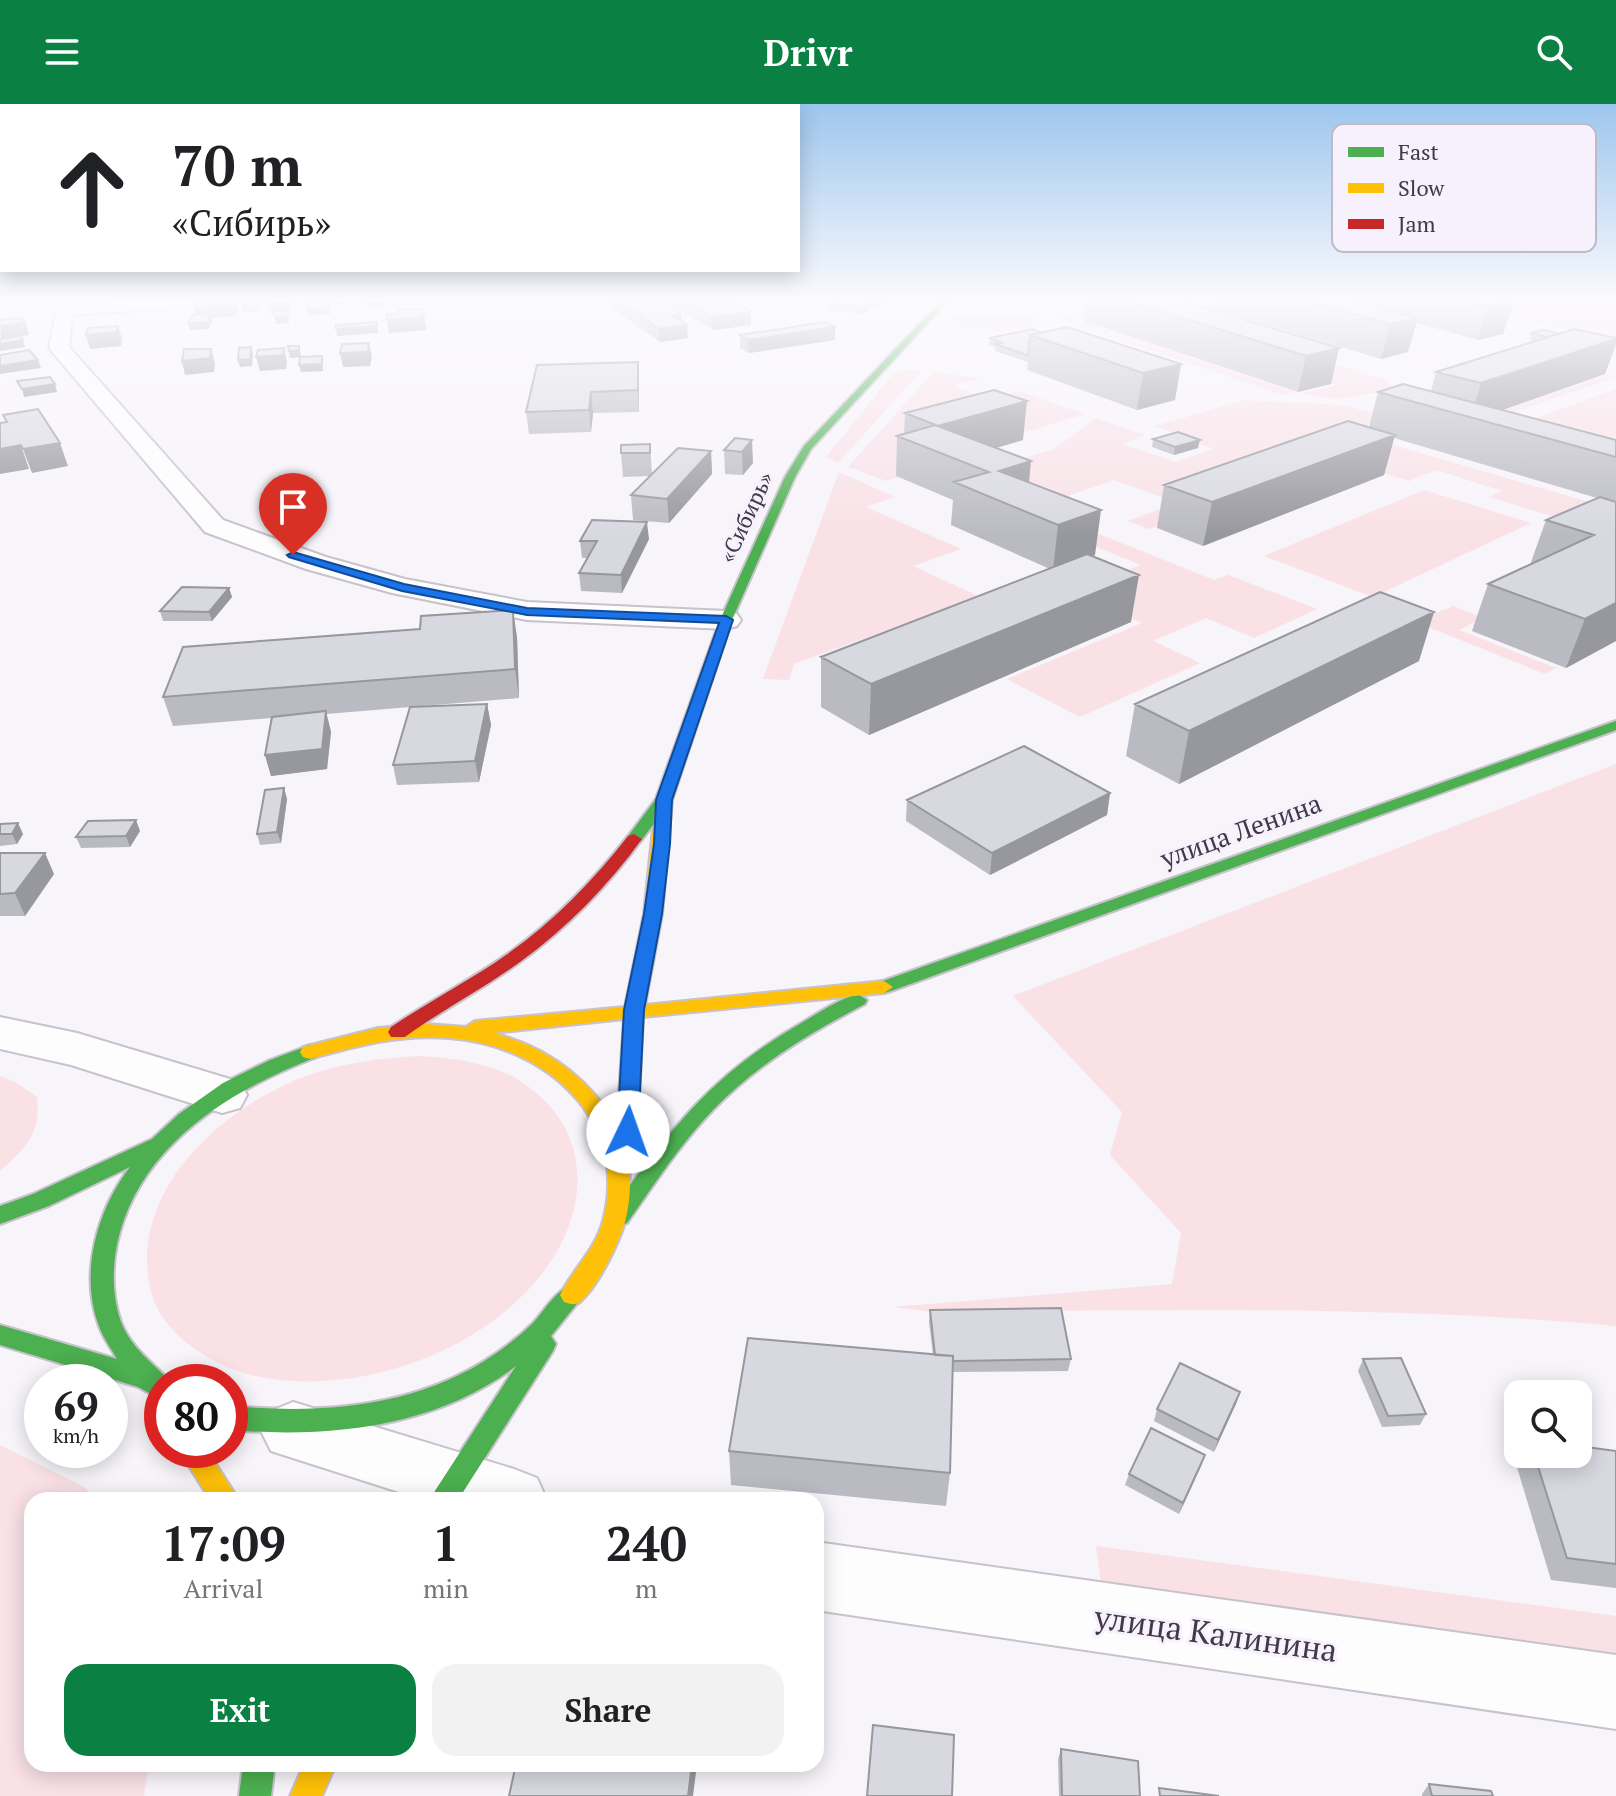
<!DOCTYPE html>
<meta charset="utf-8">
<style>
:root{--surface:#fff;--page:#f2f2f2;--text:#202124;--muted:#757577;--accent:#0b8043}
body{margin:0;font-family:"PT Serif",serif;background:var(--page);color:var(--text);height:100vh;display:flex;flex-direction:column;font-size:30px;white-space:nowrap}
*{box-sizing:border-box;margin:0}
p{font-size:26px;color:var(--muted)}
.icon{flex:none;width:44px;height:44px;fill:none;stroke:currentColor;stroke-width:2;stroke-linecap:round;stroke-linejoin:round}
.map{position:relative;flex:1;overflow:hidden}
.sheet{position:absolute;left:24px;top:1388px;width:800px;height:280px;display:flex;flex-direction:column;background:var(--surface);border-radius:24px;box-shadow:0 4px 20px #0003}
.sheet>*{flex:none}
.top-card{position:absolute;left:0px;top:0px;width:800px;height:168px;box-shadow:0 4px 20px #0003;background:#fff;color:var(--text);overflow:hidden}
.tools{position:absolute;left:1504px;top:1276px;display:grid;gap:16px}
.tools a{display:grid;place-items:center;width:88px;height:88px;border-radius:16px;background:var(--surface);box-shadow:0 4px 20px #0003;font-size:40px}
.speed{position:absolute;left:24px;top:1260px;display:flex;gap:16px;font-size:40px;font-weight:700;text-align:center}
.speed>*{display:grid;place-content:center;width:104px;height:104px;border-radius:50%;background:var(--surface);box-shadow:0 4px 20px #0003;line-height:1}
.speed small{font-size:20px;font-weight:400}
.speed .limit{border:12px solid #d22;background:#fff;color:#111}
.pin{position:absolute;display:grid;place-items:center;width:68px;height:68px;color:#fff;margin:-82px -34px;border-radius:50% 50% 50% 0;rotate:-45deg;box-shadow:0 0 8px #0007}
.pin .icon{rotate:45deg}
.me{position:absolute;width:88px;margin:-44px;rotate:3deg;stroke-linejoin:round;filter:drop-shadow(0 0 6px #0008)}
.turn{display:flex;align-items:center;gap:28px;height:168px;padding:0 40px;font-size:36px}
.turn .icon{width:104px;height:104px;stroke-width:2.5}
.turn b{display:block;font-size:56px;line-height:68px}
.eta{display:flex;justify-content:space-evenly;align-items:center;height:136px;text-align:center}
.eta b{font-size:48px;font-weight:800;line-height:56px}
.action{display:flex;gap:16px;margin-top:auto;padding:16px 40px}
.action a{flex:1;height:92px;border-radius:24px;background:var(--accent);color:#fff;font-size:32px;font-weight:800;line-height:92px;text-align:center}
.action a+a{background:var(--page);color:var(--text)}
header{display:flex;justify-content:space-between;align-items:center;height:104px;padding:0 40px;background:var(--accent);color:#fff;font-size:36px;font-weight:800}
.map>svg:first-child{display:block}
</style>
<header><svg class="icon" aria-label="menu" viewBox="0 0 24 24"><path d="M4 6h16M4 12h16M4 18h16"/></svg>Drivr<svg class="icon" aria-label="search" viewBox="0 0 24 24"><circle cx="10" cy="10" r="6"/><path d="M15 15l6 6"/></svg></header>
<div class="map">
<svg width="1616" height="1692" viewBox="0 0 1616 1692">
<rect width="100%" height="100%" fill="#f7f4fa"/>
<path fill="#f9e1e6" d="M1125,196l258,79 9,8c-31,10 -57,17 -90,6l35,-8 -223,-72 -44,9 -14,-5 60,-11z
M1450,196h166v42l-8,-1z
M956,211c36,5 66,-2 101,8l-55,9 -59,-7z
M1085,218l210,70 -12,3 -209,-70z
M906,266l15,1 -83,92 -12,-6 67,-83z
M933,268l49,6 -29,8 37,13 30,-8 65,23 -70,21 -27,-9 -92,25 36,16 -46,14 -38,-14z
M1608,270l8,3 -135,47 -10,-2z
M1616,285v48l-18,5 -73,-20z
M1244,296l99,5 44,12 -38,15 267,78 -25,18 -102,-31 13,-6 -66,-21 -27,11 -70,-22 -190,70 -21,-8 49,-18 -63,-23 -70,24 -73,-29 83,-26 42,-31 49,17 -23,9 54,18 37,-13 -58,-23z
M839,368l56,25 -29,10 95,42 -48,17 80,37 -33,13 -16,-7 -150,55 -5,16 -26,-1z
M1424,386l107,33 -158,74 -109,-41z
M1029,402l185,74 14,-5 89,34 -63,29 -48,-20 -53,23 47,22 -120,54 -73,-38 135,-56 -69,-31 68,-27 -131,-53z
M1453,502l30,12 -24,12 97,38 -11,6 -122,-49 -1,-6z
M1616,660v562c-227,-21 -455,-16 -682,-14l-40,-5 278,-23 9,-51 -71,-78 12,-43 -109,-116z
M418,952c34,2 70,6 99,23 85,52 73,147 10,212 -47,49 -114,79 -182,88 -40,5 -86,4 -124,-15 -32,-16 -63,-39 -71,-77 -20,-98 72,-179 156,-211 36,-13 74,-18 112,-20z
M0,972l15,6 22,15c4,37 -11,50 -37,74z
M0,1341l86,43 9,12h-63v264h117l-5,32h-144z
M1096,1442l520,70v39l-514,-65z"/>
<g fill="none" stroke-linecap="round" stroke-linejoin="round">
<g stroke="#c7c2cb" stroke-width="4">
<path id="street" d="M128,196h93l-9,5 -140,10 -3,32 154,173 103,37 79,22 122,23 199,9 11,3 4,6 -4,6 -11,3 -199,-9 -135,-27 -86,-24 -101,-37 -156,-184 8,-42z
M0,913l77,16 163,49 7,13 -7,13 -18,5 -151,-48 -71,-16z
M293,1298l221,67 23,9 10,22h-123l-153,-49 -10,-20 10,-20z
M816,1438l800,113v74l-800,-119z"/>
</g>
<g stroke="#c7c2cb" stroke-width="4">
<path id="fast" d="M942,196h7l-138,149 -16,28 -63,143 -60,180 -32,42h-12l-2,-3 30,-40 64,-179 65,-143 19,-31z
M1616,617v9l-725,261 -7,2 -9,-6 2,-4z
M858,890l9,6 -2,4c-55,29 -109,61 -152,106 -33,34 -59,75 -86,113l-8,3 -8,-3 -3,-6 3,-6c61,-83 100,-136 192,-189 17,-10 36,-23 55,-28z
M310,941l7,2 3,5 -3,5c-84,32 -171,84 -197,175 -8,29 -9,61 1,90 10,26 32,41 50,60h-9v18l-24,-13 -138,-42v-20l117,34c-6,-11 -14,-21 -18,-33 -20,-52 -2,-116 31,-159l-81,39 -49,18v-18l33,-12 119,-55 27,-25 44,-31 47,-23z
M572,1181l8,3 4,7 -33,41 5,8 -3,7 -95,149h-29l87,-134c-81,62 -188,72 -286,64v-24c91,8 187,2 265,-52 13,-9 27,-20 38,-31 12,-13 22,-32 39,-38z
M243,1660h32l-4,32h-32z"/>
</g>
<g stroke="#c7c2cb" stroke-width="4">
<path id="slow" d="M664,691l8,5 -10,114 -17,91 239,-24 9,6 -9,6 -241,24 -7,141 -7,7c2,19 1,38 -4,57 -6,21 -27,64 -44,79 -5,5 -11,3 -17,1l-4,-7c13,-26 35,-45 43,-74 27,-102 -58,-176 -154,-183 -49,-4 -93,8 -139,21l-7,-2 -3,-5 3,-5 75,-19 48,-4 40,3 9,-6 150,-14 19,-93 12,-114zM624,915l-7,106c-29,-48 -70,-78 -124,-92z
M179,1346h28l32,50h-29z
M304,1660h32l-14,32h-32z"/>
</g>
<g stroke="#c7c2cb" stroke-width="4">
<path id="jam" d="M634,730l8,5c-34,47 -75,89 -122,123 -37,27 -78,48 -115,75h-14l-3,-5 3,-5c37,-25 78,-46 115,-72 47,-33 87,-74 122,-119z"/>
</g>
<use href="#street" fill="#fefdfe" fill-rule="evenodd"/>
<use href="#fast" fill="#4caf50" fill-rule="evenodd"/>
<use href="#slow" fill="#ffc107" fill-rule="evenodd"/>
<use href="#jam" fill="#c62828" fill-rule="evenodd"/>
</g>
<path fill="#babac2" d="M612,196h48l21,14v7l7,17 -28,4 -47,-33z
M663,196h66l22,25 -38,5z
M834,196h54l-10,6 -3,-1 -12,9 -34,-4v-7z
M1086,196h92l161,48 -8,36 -33,8 -214,-71z
M1212,196h299l3,1 -11,33 -25,6 -62,-17 -8,29 -27,7 -171,-51z
M835,223v13l-86,13 -9,-5v-13z
M1042,229l139,31 -6,36 -38,10 -110,-40 1,-8 -33,-11v-4l-6,-2 1,-7z
M1531,229l28,1 57,4v6l-11,30 -103,36 114,30v201l-50,27 -94,-37 16,-47 42,-19 16,-45 51,-22 -203,-60 -10,37 -181,71 -46,-18 7,-43 205,-58 9,-35 53,-1 5,-19 98,-31 -5,-1z
M537,261l102,18v29l-46,1 -2,19 -62,2 -3,-22z
M905,309l118,27 -27,8 99,107 -4,1 40,66 -262,113 -48,-28v-50l229,-88 -99,-44 2,-25 -57,-24 1,-40 7,-2z
M735,334l18,25 -10,12 -18,-1 -1,-24z
M1153,335l45,9 -24,7 -22,-8z
M650,340l2,30 59,-23 1,23 -43,49 -36,-3 -2,-25 19,-19 -27,1 -2,-24z
M649,435l-27,54 -41,-2 -2,-18 8,-15h-5l-2,-17z
M229,484l3,9 -20,24h-49l-3,-10z
M517,533l2,61 -193,16 5,18 -4,37 -56,7 -6,-21 6,-37 -98,8 -10,-29z
M1419,557l-240,123 -53,-28 9,-52z
M487,600l4,21 -12,57 -82,3 -4,-20z
M284,684l3,11 -6,44 -21,2 -3,-11z
M1110,689l-3,22 -117,60 -84,-54 1,-21z
M0,720l23,10 -6,10 -17,2z
M140,727l-10,16 -49,1 -5,-11z
M0,749l54,21 -29,42h-25z
M930,1206l141,49 -3,12 -115,1 -3,101 -4,33 -215,-21 -2,-34 204,-96 -4,-33z
M1363,1255l63,55 -6,11 -38,2 -24,-56z
M1240,1288l-26,60 -60,-31 3,-12z
M1616,1347v137l-65,-8 -35,-116 6,-10h56z
M1201,1362l-22,48 -54,-29 4,-11z
M1061,1645l79,47h-81l-1,-37z
M1429,1680l64,12h-71v-2z"/>
<path fill="#97979e" d="M236,196l2,10 -2,6 -25,2 1,3 -3,8 -19,1 -2,-7 10,-4 -4,-12z
M261,196l1,4 -2,7 -18,1 -1,-6z
M291,196v13h-3l1,10 -13,1 -2,-7 14,-4 -18,1 -3,-13z
M328,196l2,14 -21,1 -2,-6z
M333,196h10l1,4h-10z
M364,196h22v6l-21,1z
M875,196v6l-12,8v-7z
M878,196h10l-10,6z
M1514,197l-11,33 -25,6 10,-34z
M751,208v13l-38,5 -1,-13z
M681,210l1,12 5,-1 1,13 -28,4 -1,-13 13,-14z
M424,213l3,13 -38,3 -2,-13z
M1418,214l-10,34 -27,7 9,-35z
M25,218l4,13 -28,4 -1,-13z
M118,222l4,13 -1,7 -31,3 -4,-14z
M377,222l1,7 -41,3 -1,-7z
M835,223v13l-86,13 -1,-13z
M1616,235v5l-11,30 -128,45 -6,-2 10,-34z
M23,236l2,7 -25,4v-7z
M369,239l3,14 -2,9 -27,1 -3,-14z
M299,242l2,11 -11,1 -1,-7z
M251,243l2,6 -1,13 -12,1 -2,-7z
M284,244l3,14 -1,7 -26,2 -4,-14z
M1339,244l-8,36 -33,8 8,-36z
M211,245l4,14 -1,9 -29,3 -3,-14z
M322,252l1,15 -22,1 -2,-7z
M38,256l3,8 -41,6v-8z
M638,258l1,21v29l-1,-22z
M1181,260l-6,36 -38,10 6,-37z
M55,280l2,8 -33,5 -2,-8z
M591,288l2,21 -2,19 -2,-22z
M1027,297l-4,39 -65,19 -20,-33z
M1395,331l-11,40 -181,71 9,-44z
M752,336l1,23 -10,12 -1,-23z
M1200,336l-2,8 -24,7 1,-8z
M60,339l8,23 -36,7 -9,-24z
M21,341l8,24 -29,5v-25z
M711,347l1,23 -43,49 -2,-24z
M1031,357l-4,42 -28,-32z
M1101,406l-6,45 -42,15 5,-45z
M647,418l2,17 -27,54 -1,-18z
M1139,471l-8,47 -262,113 2,-51z
M229,484l3,9 -20,24 -3,-9z
M1616,499v38l-50,27 19,-49z
M513,506l4,27 2,61 -4,-29z
M1434,508l-15,49 -240,123 10,-53z
M487,600l4,21 -12,57 -4,-21z
M326,607l5,21 -4,37 -56,7 -6,-21z
M284,684l3,11 -6,44 -4,-11z
M1110,689l-3,22 -117,60 2,-22z
M136,716l4,11 -10,16 -4,-11z
M18,719l5,11 -6,10 -5,-10z
M45,749l9,21 -29,42 -10,-23z
M1240,1288l-4,12 -22,48 4,-12z
M1205,1351l-4,11 -22,48 4,-11z
M692,1660h5l-4,32h-5z"/>
<path fill="#d8d8e1" stroke="#97979e" stroke-width="2" d="M197,196h37l-1,4 -39,3z
M243,196h17l-1,5 -18,1z
M307,196h21l1,7 -22,2z
M617,196h43l21,14 -9,1 15,10 -28,4z
M684,196h45l22,12 -39,5z
M834,196h40l-11,7 -34,-4z
M1125,196h53l161,48 -33,8z
M1302,196h48l68,18 -28,6z
M1463,196h48l3,1 -26,5z
M422,205l2,8 -37,3 -1,-5 13,-1v-4z
M288,206v6l-14,1v-6z
M210,210l-3,8 -19,1 4,-8z
M20,214l5,4 -25,4v-6z
M377,218v4l-41,3v-4z
M826,218l9,5 -87,13 -8,-5z
M118,222l-1,6 -31,3 2,-7z
M1067,223l114,37 -38,9 -113,-38z
M1032,225l10,4 -12,2 -2,20h-1l-32,-11 8,-1 -13,-5z
M1574,225l42,9v1l-135,44 -45,-11z
M1544,226l15,4 -12,3 -16,-4z
M20,232l3,4 -23,4v-5z
M369,239l-1,9 -28,1 2,-9z
M288,242h11v4l-10,1z
M251,243l-1,12 -12,1 1,-12z
M284,244l-1,7 -27,2 2,-7z
M184,245h27l-1,9 -28,3z
M29,246l9,10 -38,6v-11z
M322,252v8l-23,1 1,-8z
M638,258v28l-47,2 -2,18 -63,2 11,-47z
M50,273l5,7 -33,5 -5,-8z
M1403,280l213,56v17l-238,-65z
M994,286l33,11 -89,25 -33,-13z
M38,305l22,34 -37,6 -2,-4 -21,4v-26l7,-1 -4,-7z
M1348,317l47,14 -183,67 -48,-17z
M935,321l96,36 -32,10 102,39 -43,15 -104,-43 35,-10 -92,-36z
M1178,328l22,8 -25,7 -22,-8z
M735,334l17,2 -10,12 -18,-2z
M650,340v9h-29v-8z
M678,344l33,3 -44,48 -36,-4z
M1600,393l16,5v101l-31,16 -97,-35 106,-49 -48,-15z
M592,416l55,2 -26,53 -42,-2 18,-32h-17z
M1087,450l52,21 -268,109 -50,-27z
M182,483l47,1 -20,24 -49,-1z
M1380,488l54,20 -245,119 -54,-27z
M513,506l2,59 -352,28 20,-50 237,-18 1,-13z
M487,600l-12,57 -82,4 17,-58z
M326,607l-4,38 -57,6 7,-38z
M1024,642l86,47 -118,60 -85,-53z
M284,684l-7,44 -20,2 8,-44z
M136,716l-10,16 -50,1 12,-16z
M18,719l-6,11h-12v-10z
M0,749h45l-30,40 -15,1z
M1061,1204l10,51 -118,2v-5l-18,-1 -5,-45z
M748,1234l205,18 -3,117 -221,-22z
M1401,1254l25,56 -38,2 -25,-57z
M1180,1259l60,29 -22,48 -61,-31z
M1151,1324l54,27 -22,48 -54,-29z
M1578,1342l38,5v113l-49,-6 -33,-104h44z
M873,1621l81,10 -2,61h-85z
M1061,1645l77,12 2,35h-78z
M516,1660h176l-4,32h-179z
M1429,1680l62,7 2,5h-61z
M1159,1684l60,8h-59z"/>
<linearGradient id="sky" x2="0" y2="1"><stop stop-color="#9dc6ee"/><stop offset="0.45" stop-color="#fbfafd"/><stop offset="1" stop-color="#fbfafd" stop-opacity="0"/></linearGradient>
<rect width="1616" height="433" fill="url(#sky)"/>
<path fill="#1a73e8" stroke="#114b97" stroke-width="2" d="M293,448l111,32 123,24 199,8 7,4 -61,180 -2,44 -8,70 -18,96 -6,122 -3,5h-15l-3,-5 7,-122 20,-96 10,-70 2,-44 63,-177 -192,-8 -125,-24 -113,-34 -2,-2z"/>
<g text-anchor="middle" stroke-width="6" stroke-linejoin="round" paint-order="stroke">
<g font-size="22" fill="#403946" stroke="#f7f1fd">
<text transform="translate(746 413) rotate(-65)" y="8">«Сибирь»</text>
</g>
<g font-size="26" fill="#403946" stroke="#f7f1fd">
<text transform="translate(1241 727) rotate(-20)" y="9">улица Ленина</text>
</g>
<g font-size="32" fill="#403946" stroke="#f7f1fd">
<text transform="translate(1216 1530) rotate(8)" y="11">улица Калинина</text>
</g>
</g>
<rect x="1332" y="20" width="264" height="128" rx="12" fill="#f7f1fd" stroke="#c0bac6" stroke-width="2"/>
<rect x="1348" y="43" width="36" height="10" fill="#4caf50"/>
<rect x="1348" y="79" width="36" height="10" fill="#ffc107"/>
<rect x="1348" y="115" width="36" height="10" fill="#c62828"/>
<g font-size="22" fill="#403946">
<text x="1398" y="56">Fast</text>
<text x="1398" y="92">Slow</text>
<text x="1398" y="128">Jam</text>
</g>
</svg>
<div class="tools">
<a><svg class="icon" aria-label="search" viewBox="0 0 24 24"><circle cx="10" cy="10" r="6"/><path d="M15 15l6 6"/></svg></a>
</div>
<div class="speed"><div>69<small>km/h</small></div><div class="limit">80</div></div>
<div class="pin" style="left:293px;top:451px;background:#d93025"><svg class="icon" aria-label="arrive" viewBox="0 0 24 24"><path d="M6 21V4h12l-3 4 3 4H6"/></svg></div>
<svg class="me" style="left:628px;top:1028px" viewBox="-20 -20 40 40"><circle r="19" fill="#fff"/><path d="M0-13L10 11 0 6-10 11z" fill="#1a73e8"/></svg>
<div class="top-card">
<div class="turn"><svg class="icon" aria-label="ahead" viewBox="0 0 24 24"><path d="M12 20V5M6 11l6-6 6 6"/></svg><div><b>70 m</b>«Сибирь»</div></div>
</div>
<section class="sheet">
<div class="eta">
<div><b>17:09</b><p>Arrival</p></div>
<div><b>1</b><p>min</p></div>
<div><b>240</b><p>m</p></div>
</div>
<div class="action"><a>Exit</a><a>Share</a></div>
</section>
</div>
